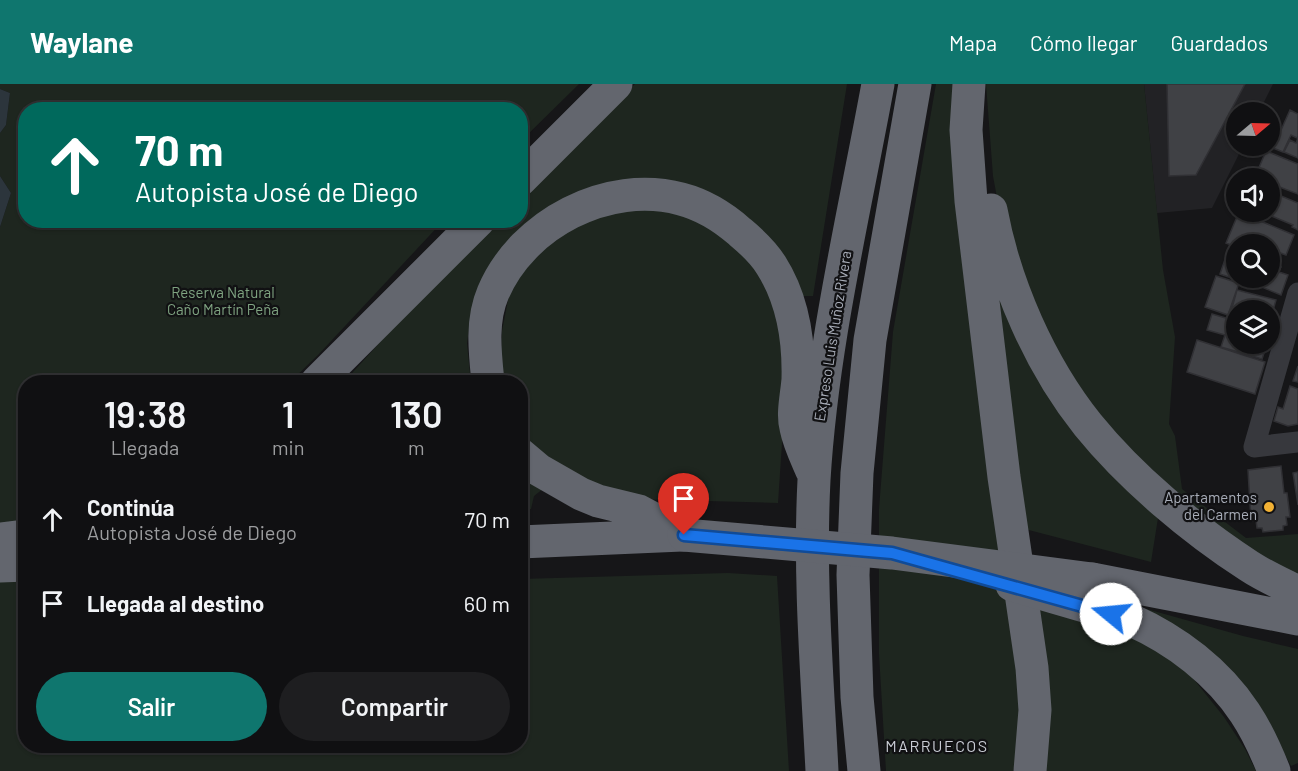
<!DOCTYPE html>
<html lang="es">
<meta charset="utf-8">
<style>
:root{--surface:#101012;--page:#1e1e20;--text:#f1f3f6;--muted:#9c9d9f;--line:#303032;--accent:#0f766e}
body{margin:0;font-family:Barlow,sans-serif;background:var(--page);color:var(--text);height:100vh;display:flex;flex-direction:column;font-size:22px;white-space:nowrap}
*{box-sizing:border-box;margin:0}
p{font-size:20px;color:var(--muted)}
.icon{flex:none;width:33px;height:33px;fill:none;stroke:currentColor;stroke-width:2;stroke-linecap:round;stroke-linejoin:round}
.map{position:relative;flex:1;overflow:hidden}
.panel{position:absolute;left:18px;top:291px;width:510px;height:378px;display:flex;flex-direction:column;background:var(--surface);border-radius:24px;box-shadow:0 2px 4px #0004,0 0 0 2px var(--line)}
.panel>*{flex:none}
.top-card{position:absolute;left:18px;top:18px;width:510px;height:126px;border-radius:24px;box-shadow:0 2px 4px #0004,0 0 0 2px var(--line);background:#00695c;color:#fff;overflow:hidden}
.needle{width:39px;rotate:71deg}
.controls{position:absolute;left:1226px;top:18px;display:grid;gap:12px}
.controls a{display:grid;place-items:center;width:54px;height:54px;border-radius:50%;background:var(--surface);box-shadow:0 2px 4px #0004,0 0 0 2px var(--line);font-size:30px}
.pin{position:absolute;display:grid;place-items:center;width:51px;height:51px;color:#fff;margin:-62px -26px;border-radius:50% 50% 50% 0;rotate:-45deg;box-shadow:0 0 6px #0007}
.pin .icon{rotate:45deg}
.me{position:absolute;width:66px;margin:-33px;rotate:287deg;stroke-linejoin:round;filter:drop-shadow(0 0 4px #0008)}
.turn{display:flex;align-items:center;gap:21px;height:126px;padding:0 18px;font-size:27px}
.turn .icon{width:78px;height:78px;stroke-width:2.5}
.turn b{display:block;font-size:42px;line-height:51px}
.eta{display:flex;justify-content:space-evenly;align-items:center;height:102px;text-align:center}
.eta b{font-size:36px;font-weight:600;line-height:42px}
.action{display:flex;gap:12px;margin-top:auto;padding:12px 18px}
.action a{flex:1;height:69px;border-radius:36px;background:var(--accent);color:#fff;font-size:24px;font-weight:600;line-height:69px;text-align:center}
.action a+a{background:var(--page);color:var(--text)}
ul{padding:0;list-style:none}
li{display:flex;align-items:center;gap:18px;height:84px;padding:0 18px}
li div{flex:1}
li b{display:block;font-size:22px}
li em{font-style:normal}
header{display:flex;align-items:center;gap:36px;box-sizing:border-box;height:84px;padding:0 30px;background:var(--accent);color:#fff}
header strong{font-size:28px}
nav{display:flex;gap:33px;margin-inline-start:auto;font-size:21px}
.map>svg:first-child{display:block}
</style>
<header>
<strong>Waylane</strong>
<nav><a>Mapa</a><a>Cómo llegar</a><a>Guardados</a></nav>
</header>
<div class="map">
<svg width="1298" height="687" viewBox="0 0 1298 687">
<rect width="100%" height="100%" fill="#161618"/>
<path fill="#222225" d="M1144,0h129l-14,28h-23v34h7l-31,62 -55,5z"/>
<path fill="#1e261f" d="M0,0h579l-58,57 -1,-31h-494v110l417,1 -125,134 -28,27h-264v364h494l1,-167 207,-6 49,3 12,195h-789v-544l11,-34 -11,-17v-43l6,-8 4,-32 -10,-4z
M635,0h212l-34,212h-17l-54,-77 -140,-30 -130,121 -5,33 3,31 30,-5 2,-38 8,-41 17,-28 60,-44 65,-11 44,13 28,13 27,24 21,35 15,76 -9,135 -148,-4 -67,-26 -29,23 -3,13h-10l-1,-127h-176l68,-75 87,-86 21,-1 1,-21z
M936,0h17l65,565 2,100 -7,22h-127l-7,-117v-145l14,-177z
M986,0h158l19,186 12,67 -6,87 6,12 7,53 64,49 52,-4v49l-23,-12 -162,-129 -72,-111 -41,-117 -7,-38z
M994,187l164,247 -7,44 -126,-33z
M1093,510l150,42 55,13v114l-7,3 -31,-57z
M1038,525l38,2 81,38 35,28 32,40 21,32 11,22h-215z"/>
<path fill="#2c353c" d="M0,5l10,4 -4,32 -6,8z
M0,92l11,17 -11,34z"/>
<path fill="#404145" stroke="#303034" stroke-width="1.5" d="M1167,0h78l-49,91 -27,1z
M1290,26l8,4v22l-1,2 -6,-3 -8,17 -10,-4z
M1298,54v20l-14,-6 6,-12 6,3z
M1266,67l32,13v30l-29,-11v-5l-14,-1z
M1269,107l29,12v27l-6,-3 1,-2 -31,-13h7z
M1239,128h10l11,4 -2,4 36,15 -8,20 -17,-6v-5h-33v3l-10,-4z
M1230,161l6,2v31h33v-16l12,5 -2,5 9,3 -7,20 -34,-14 -1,2 -26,-9z
M1216,192l23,7 -11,32 -23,-8z
M1237,206l39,10 -7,24v-14h-33v7l-6,-2z
M1212,230l24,7v23h31l-5,15 -41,-12 4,-12 -18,-5z
M1197,256l68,22 -10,32 -68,-22z
M1298,282v16l-5,-1z
M1290,302l8,3v35l-10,2 -14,-5 4,-14 5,2z
M1281,382l3,27h3l3,24h-4l1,8 -4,1v4l-20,2 -1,-4h-5l-1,-8 -5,1 -3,-51z
M1298,388v33l-5,-32z"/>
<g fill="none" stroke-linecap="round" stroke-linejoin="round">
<path stroke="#37383d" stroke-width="21" d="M1298,209l-44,154 44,-5"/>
<path stroke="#63666e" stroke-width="33" d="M969,0l-3,46 5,71 33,276 28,191 3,42 -5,61
M520,96l96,-96
M991,126c14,75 49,155 97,215 43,53 104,104 161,141 15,10 33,18 49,26
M317,298l162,-162
M488,298c-3,-29 -7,-61 5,-89 29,-69 115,-114 188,-94 23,6 42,18 59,33 12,10 23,20 31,33 21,33 28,75 27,114 -1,15 -6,35 -2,49 3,15 10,29 16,43
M520,370l19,16 42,24 17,7 41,10 45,24
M0,455l26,-3
M520,458l162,-7
M0,482l26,-1
M1092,495l206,40
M1091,524c13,4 28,7 40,12 45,20 87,52 114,93 12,18 21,38 29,58
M822,687c-5,-97 -13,-195 -8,-291 8,-134 40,-265 64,-396
M864,687l-7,-74 -4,-122 4,-102 13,-133 45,-256"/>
<path stroke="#63666e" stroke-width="33" d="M684,451l208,18 200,26
M1012,501l79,23"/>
</g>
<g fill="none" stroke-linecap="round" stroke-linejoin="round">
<g stroke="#114b97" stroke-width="15">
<path id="route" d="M684,451l208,18 219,61"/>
</g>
<use href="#route" stroke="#1a73e8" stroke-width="10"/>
</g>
<circle fill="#f2b134" stroke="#111113" stroke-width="2" cx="1269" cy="423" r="6"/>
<g text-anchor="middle" stroke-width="4.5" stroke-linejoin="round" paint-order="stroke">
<g font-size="15" fill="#7fa381" stroke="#111113">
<text x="223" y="214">Reserva Natural<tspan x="223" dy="17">Caño Martín Peña</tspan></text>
</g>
<g font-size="15" fill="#a8adb8" stroke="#111113">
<text transform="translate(833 252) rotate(-81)" y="5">Expreso Luis Muñoz Rivera</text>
</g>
<g font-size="15" fill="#a8adb8" stroke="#111113" text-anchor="end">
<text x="1257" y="419">Apartamentos<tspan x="1257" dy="17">del Carmen</tspan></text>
</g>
<g font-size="16" letter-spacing="1.5" fill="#c9ccd4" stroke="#111113">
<text x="937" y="668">MARRUECOS</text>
</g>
</g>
</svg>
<div class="controls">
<a><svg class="needle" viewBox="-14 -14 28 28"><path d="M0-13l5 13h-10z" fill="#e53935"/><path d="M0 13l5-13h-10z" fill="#9c9d9f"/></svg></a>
<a><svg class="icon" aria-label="sound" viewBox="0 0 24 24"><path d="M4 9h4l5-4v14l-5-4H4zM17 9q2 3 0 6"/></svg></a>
<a><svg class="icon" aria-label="search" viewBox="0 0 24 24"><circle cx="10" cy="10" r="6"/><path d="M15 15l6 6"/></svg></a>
<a><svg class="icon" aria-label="layers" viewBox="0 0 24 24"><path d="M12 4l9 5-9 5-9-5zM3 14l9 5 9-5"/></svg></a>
</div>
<div class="pin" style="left:684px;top:451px;background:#d93025"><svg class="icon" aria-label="arrive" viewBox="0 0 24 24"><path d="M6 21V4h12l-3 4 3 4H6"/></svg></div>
<svg class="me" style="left:1111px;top:530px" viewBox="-20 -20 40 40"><circle r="19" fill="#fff"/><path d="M0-13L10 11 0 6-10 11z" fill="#1a73e8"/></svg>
<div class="top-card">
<div class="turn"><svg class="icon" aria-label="ahead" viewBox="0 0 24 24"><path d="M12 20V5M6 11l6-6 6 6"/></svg><div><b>70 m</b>Autopista José de Diego</div></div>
</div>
<section class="panel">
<div class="eta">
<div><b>19:38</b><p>Llegada</p></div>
<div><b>1</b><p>min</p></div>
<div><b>130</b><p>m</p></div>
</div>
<ul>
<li><svg class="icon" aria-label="ahead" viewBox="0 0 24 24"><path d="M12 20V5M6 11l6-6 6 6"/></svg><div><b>Continúa</b><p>Autopista José de Diego</p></div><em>70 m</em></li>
<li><svg class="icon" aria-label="arrive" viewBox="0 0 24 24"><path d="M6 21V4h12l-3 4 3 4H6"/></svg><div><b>Llegada al destino</b></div><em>60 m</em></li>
</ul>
<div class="action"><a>Salir</a><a>Compartir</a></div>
</section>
</div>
